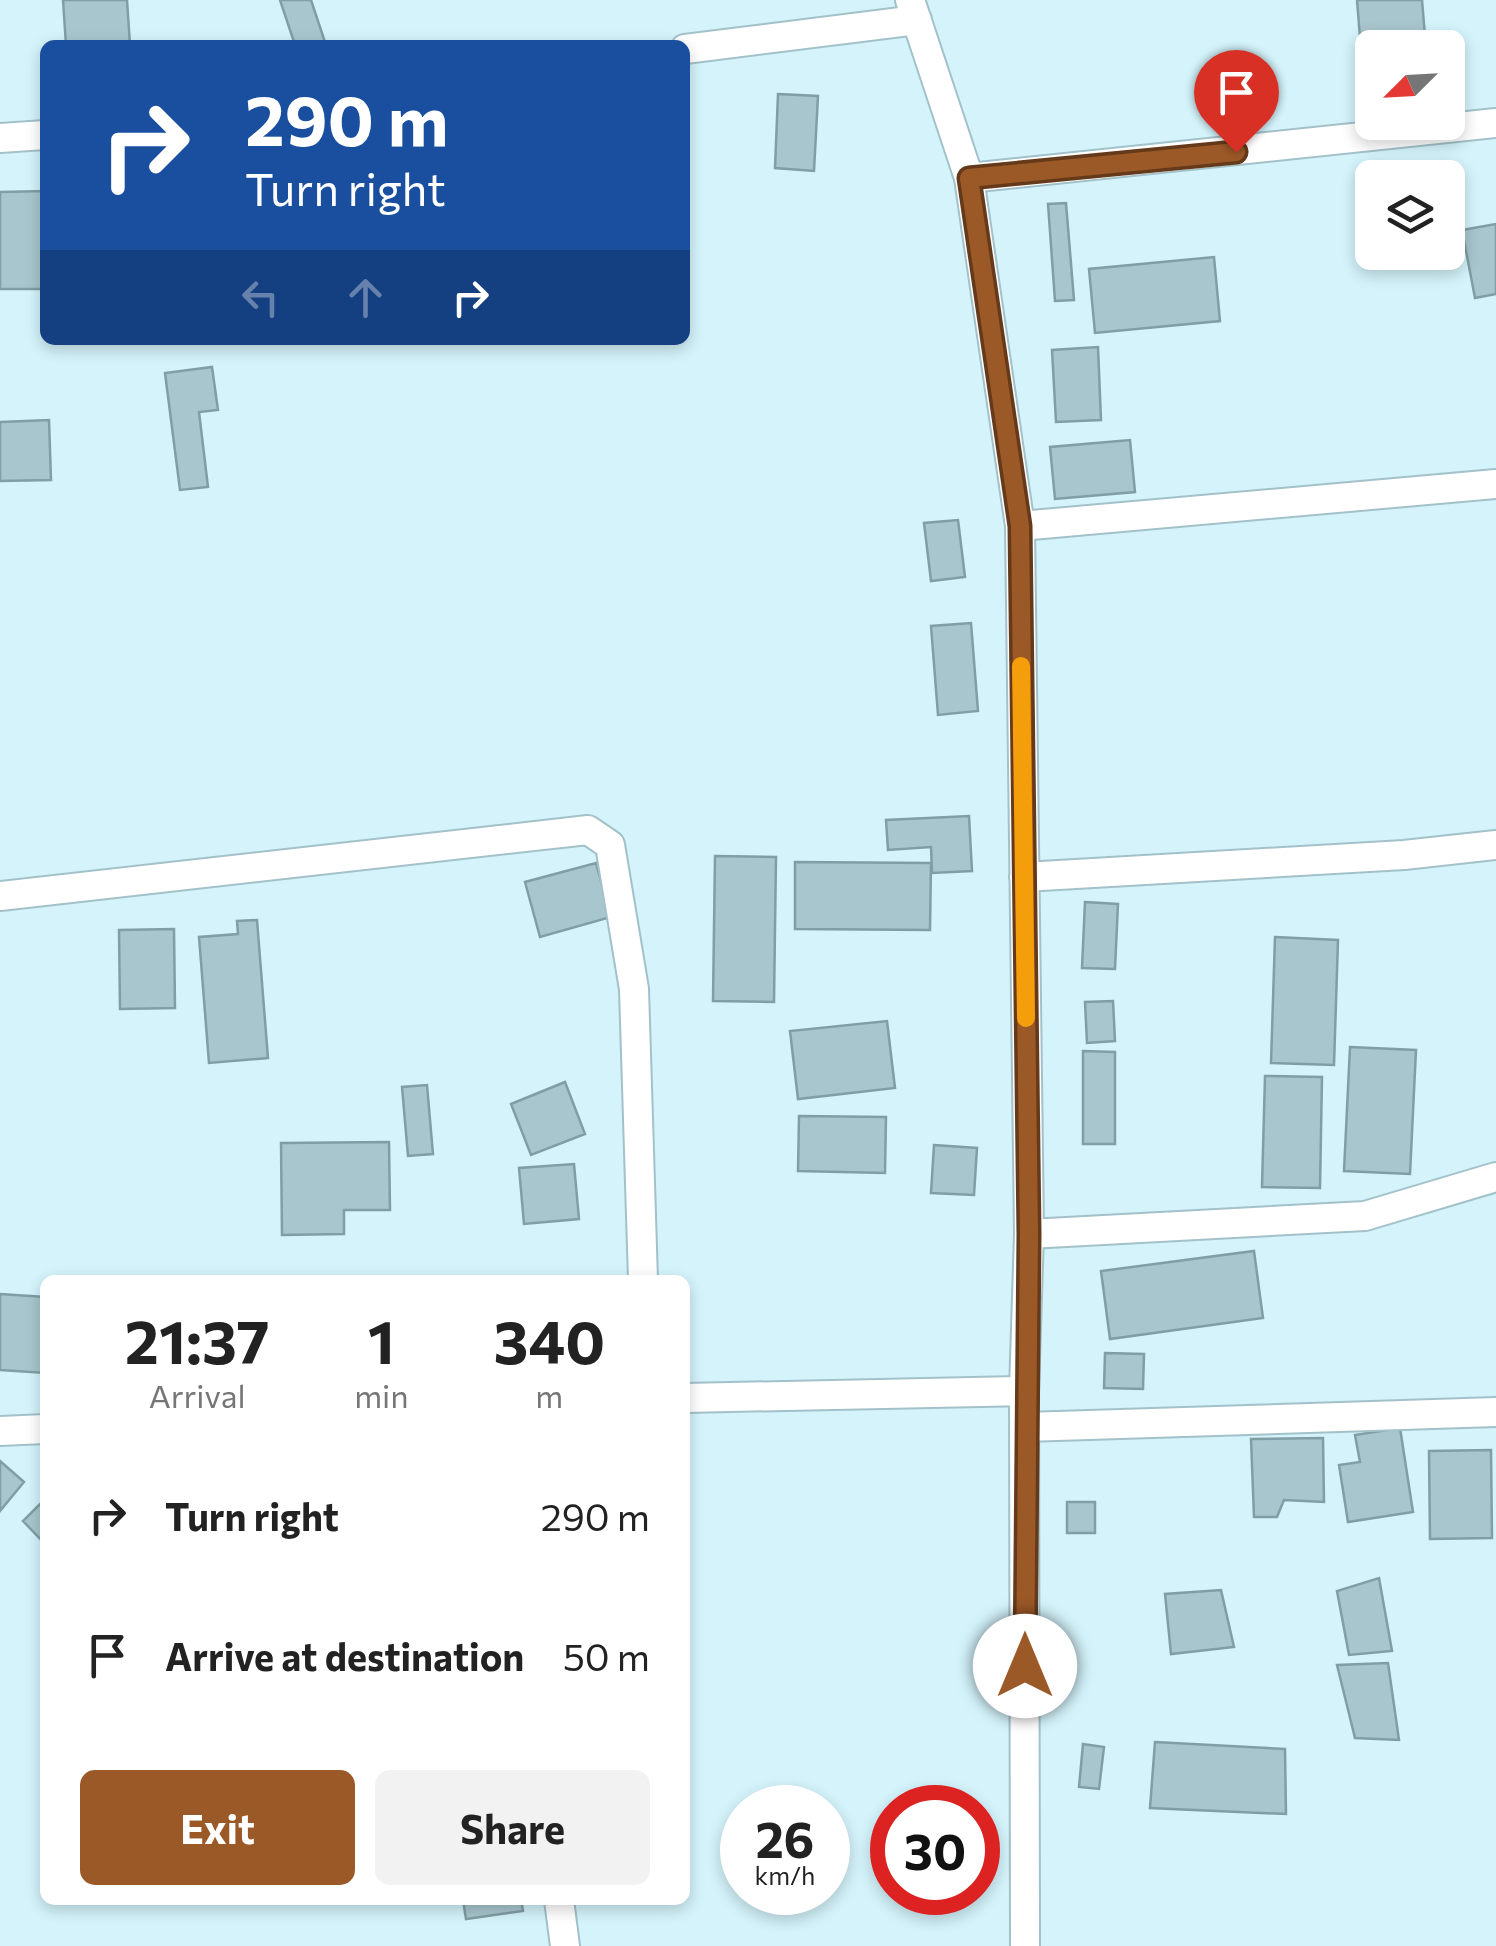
<!DOCTYPE html>
<style>
:root{--surface:#fff;--page:#f2f2f2;--text:#222;--muted:#767676;--accent:#9c5928}
body{margin:0;font-family:Commissioner,sans-serif;background:var(--page);color:var(--text);height:100vh;display:flex;flex-direction:column;font-size:38px;white-space:nowrap}
*{box-sizing:border-box;margin:0}
p{font-size:32px;color:var(--muted)}
.icon{flex:none;width:55px;height:55px;fill:none;stroke:currentColor;stroke-width:2;stroke-linecap:round;stroke-linejoin:round}
.map{position:relative;flex:1;overflow:hidden}
.drawer{position:absolute;left:40px;top:1275px;width:650px;height:630px;display:flex;flex-direction:column;background:var(--surface);border-radius:15px;box-shadow:0 5px 15px #0003}
.drawer>*{flex:none}
.banner{position:absolute;left:40px;top:40px;width:650px;height:305px;border-radius:15px;box-shadow:0 5px 15px #0003;background:#1a4fa0;color:#fff;overflow:hidden}
.needle{width:65px;rotate:246deg}
.fabs{position:absolute;left:1355px;top:30px;display:grid;gap:20px}
.fabs a{display:grid;place-items:center;width:110px;height:110px;border-radius:15px;background:var(--surface);box-shadow:0 5px 15px #0003;font-size:50px}
.speed{position:absolute;left:720px;top:1785px;display:flex;gap:20px;font-size:50px;font-weight:700;text-align:center}
.speed>*{display:grid;place-content:center;width:130px;height:130px;border-radius:50%;background:var(--surface);box-shadow:0 5px 15px #0003;line-height:1}
.speed small{font-size:25px;font-weight:400}
.speed .limit{border:15px solid #d22;background:#fff;color:#111}
.pin{position:absolute;display:grid;place-items:center;width:85px;height:85px;color:#fff;margin:-102px -42px;border-radius:50% 50% 50% 0;rotate:-45deg;box-shadow:0 0 10px #0007}
.pin .icon{rotate:45deg}
.me{position:absolute;width:110px;margin:-55px;rotate:0deg;stroke-linejoin:round;filter:drop-shadow(0 0 8px #0008)}
.turn{display:flex;align-items:center;gap:35px;height:210px;padding:0 40px;font-size:45px}
.turn .icon{width:130px;height:130px;stroke-width:2.5}
.turn b{display:block;font-size:70px;line-height:85px}
.lanes{display:flex;align-items:center;height:95px;padding:0 40px;background:#0003;justify-content:center;gap:50px;direction:ltr}
.lanes .off{opacity:.35}
.eta{display:flex;justify-content:space-evenly;align-items:center;height:170px;text-align:center}
.eta b{font-size:60px;font-weight:700;line-height:70px}
.button{display:flex;gap:20px;margin-top:auto;padding:20px 40px}
.button a{flex:1;height:115px;border-radius:15px;background:var(--accent);color:#fff;font-size:40px;font-weight:700;line-height:115px;text-align:center}
.button a+a{background:var(--page);color:var(--text)}
ul{padding:0;list-style:none}
li{display:flex;align-items:center;gap:30px;height:140px;padding:0 40px}
li div{flex:1}
li b{display:block;font-size:38px}
li em{font-style:normal}
.map>svg:first-child{display:block}
</style>
<div class="map">
<svg width="1496" height="1946" viewBox="0 0 1496 1946">
<rect width="100%" height="100%" fill="#d4f3fb"/>
<path fill="#a8c6ce" stroke="#819ea5" stroke-width="2.5" d="M63,0h64l3,45h-64z
M280,0h31l15,45h-31z
M1357,0h65l4,48h-54v26l-9,1z
M778,94l40,2 -4,75 -39,-3z
M45,191v98h-45v-97z
M1066,203l8,97 -19,1 -7,-97z
M1496,224v70l-21,4 -13,-68z
M1214,257l6,64 -125,12 -6,-64z
M1098,347l3,73 -45,2 -4,-72z
M212,367l6,43 -19,2 9,75 -28,3 -15,-117z
M49,420l2,60 -51,1v-59z
M1130,440l5,52 -80,7 -5,-52z
M958,520l7,57 -34,4 -7,-58z
M971,623l7,88 -40,4 -7,-89z
M969,816l3,55 -40,2 -1,-26 -43,3 -2,-30z
M715,856l61,1 -2,145 -61,-1z
M795,862l136,1 -1,67 -135,-1z
M596,863l15,54 -71,20 -15,-55z
M1085,902l33,2 -3,65 -33,-1z
M257,920l11,138 -59,5 -10,-126 39,-3 -1,-13z
M174,929l1,79 -55,1 -1,-79z
M1275,937l63,3 -4,125 -63,-2z
M1113,1001l2,40 -28,2 -2,-41z
M887,1021l8,67 -97,11 -8,-68z
M1350,1047l66,3 -6,124 -66,-3z
M1083,1051l32,1v92h-32z
M1265,1076l57,1 -2,111 -58,-1z
M565,1082l20,52 -54,21 -20,-51z
M427,1085l6,69 -25,2 -6,-69z
M799,1116l87,1 -1,56 -87,-2z
M389,1142l1,68h-46v24l-62,1 -1,-92z
M934,1145l43,3 -3,47 -43,-2z
M574,1164l5,55 -55,5 -5,-56z
M1254,1251l9,67 -153,21 -9,-68z
M0,1294l45,3v76l-45,-3z
M1105,1353l39,1 -1,35 -39,-1z
M1400,1428l13,84 -65,10 -9,-57 21,-3 -5,-27z
M1323,1438l1,64 -40,-2 -7,17h-23l-3,-78z
M1491,1450l1,88 -62,1 -1,-88z
M0,1461l24,21 -24,29z
M45,1499v45l-22,-23z
M1067,1502h28v31h-28z
M1379,1578l13,73 -43,4 -12,-64z
M1221,1590l13,57 -63,7 -6,-60z
M1388,1663l11,77 -44,-2 -18,-73z
M1155,1742l130,7 1,65 -136,-6z
M1083,1744l21,3 -5,42 -20,-2z
M463,1900h58l2,11 -57,8z"/>
<g fill="none" stroke-linecap="round" stroke-linejoin="round">
<g stroke="#a3c1c9" stroke-width="32">
<path id="street" d="M910,0l59,178 51,348 9,708 -5,157 1,555
M685,49l232,-29
M0,138l45,-3
M969,178l527,-55
M1020,526l476,-42
M1024,877l380,-22 92,-10
M0,896l588,-66 22,15 24,144 9,291
M1029,1234l336,-18 131,-39
M685,1398l339,-7
M1025,1427l471,-15
M0,1431l45,-2
M559,1900l6,46"/>
</g>
<use href="#street" stroke="#fff" stroke-width="28"/>
</g>
<g fill="none" stroke-linecap="round" stroke-linejoin="round">
<g stroke="#653a1a" stroke-width="25">
<path id="route" d="M1025,1666l4,-432 -9,-708 -51,-348 267,-26"/>
</g>
<use href="#route" stroke="#9c5928" stroke-width="18"/>
<path stroke="#f59e0b" stroke-width="18" d="M1021,666l5,352"/>
</g>
</svg>
<div class="fabs">
<a><svg class="needle" viewBox="-14 -14 28 28"><path d="M0-13l5 13h-10z" fill="#e53935"/><path d="M0 13l5-13h-10z" fill="#767676"/></svg></a>
<a><svg class="icon" aria-label="layers" viewBox="0 0 24 24"><path d="M12 4l9 5-9 5-9-5zM3 14l9 5 9-5"/></svg></a>
</div>
<div class="speed"><div>26<small>km/h</small></div><div class="limit">30</div></div>
<div class="pin" style="left:1236px;top:152px;background:#d93025"><svg class="icon" aria-label="arrive" viewBox="0 0 24 24"><path d="M6 21V4h12l-3 4 3 4H6"/></svg></div>
<svg class="me" style="left:1025px;top:1666px" viewBox="-20 -20 40 40"><circle r="19" fill="#fff"/><path d="M0-13L10 11 0 6-10 11z" fill="#9c5928"/></svg>
<div class="banner">
<div class="turn"><svg class="icon" aria-label="right" viewBox="0 0 24 24"><path d="M7 20v-9h11M14 6l5 5-5 5"/></svg><div><b>290 m</b>Turn right</div></div>
<div class="lanes"><svg class="icon off" aria-label="left" viewBox="0 0 24 24"><path d="M17 20v-9H6M10 6l-5 5 5 5"/></svg><svg class="icon off" aria-label="ahead" viewBox="0 0 24 24"><path d="M12 20V5M6 11l6-6 6 6"/></svg><svg class="icon" aria-label="right" viewBox="0 0 24 24"><path d="M7 20v-9h11M14 6l5 5-5 5"/></svg></div>
</div>
<section class="drawer">
<div class="eta">
<div><b>21:37</b><p>Arrival</p></div>
<div><b>1</b><p>min</p></div>
<div><b>340</b><p>m</p></div>
</div>
<ul>
<li><svg class="icon" aria-label="right" viewBox="0 0 24 24"><path d="M7 20v-9h11M14 6l5 5-5 5"/></svg><div><b>Turn right</b></div><em>290 m</em></li>
<li><svg class="icon" aria-label="arrive" viewBox="0 0 24 24"><path d="M6 21V4h12l-3 4 3 4H6"/></svg><div><b>Arrive at destination</b></div><em>50 m</em></li>
</ul>
<div class="button"><a>Exit</a><a>Share</a></div>
</section>
</div>
